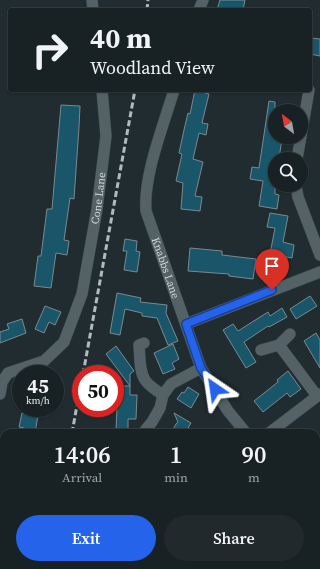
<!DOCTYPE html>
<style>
:root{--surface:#182124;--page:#21292c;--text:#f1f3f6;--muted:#9fa3a6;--line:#363e41;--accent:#2563eb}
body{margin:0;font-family:"Source Serif 4",serif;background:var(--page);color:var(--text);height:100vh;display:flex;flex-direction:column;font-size:15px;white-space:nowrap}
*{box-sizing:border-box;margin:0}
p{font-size:13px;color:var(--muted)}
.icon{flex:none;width:22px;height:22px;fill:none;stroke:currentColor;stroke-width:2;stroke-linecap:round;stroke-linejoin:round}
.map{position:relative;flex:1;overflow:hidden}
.drawer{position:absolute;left:0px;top:429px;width:320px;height:140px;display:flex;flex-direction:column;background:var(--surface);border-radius:12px 12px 0 0;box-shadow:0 1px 3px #0004,0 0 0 1px var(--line)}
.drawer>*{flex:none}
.guide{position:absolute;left:8px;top:8px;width:304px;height:84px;border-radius:4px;box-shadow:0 1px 3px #0004,0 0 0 1px var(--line);background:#182124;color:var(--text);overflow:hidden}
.needle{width:26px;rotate:329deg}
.buttons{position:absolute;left:268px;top:104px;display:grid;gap:8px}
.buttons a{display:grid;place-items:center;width:40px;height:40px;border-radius:50%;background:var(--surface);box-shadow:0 1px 3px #0004,0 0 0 1px var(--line);font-size:20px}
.speed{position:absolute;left:12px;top:365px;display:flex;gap:8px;font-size:20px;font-weight:700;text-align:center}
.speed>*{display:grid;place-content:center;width:52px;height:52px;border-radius:50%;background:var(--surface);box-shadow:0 1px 3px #0004,0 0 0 1px var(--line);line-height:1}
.speed small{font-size:10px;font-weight:400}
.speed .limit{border:6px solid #d22;background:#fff;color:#111}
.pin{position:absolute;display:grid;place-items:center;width:34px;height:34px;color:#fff;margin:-41px -17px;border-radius:50% 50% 50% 0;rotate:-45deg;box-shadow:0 0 4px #0007}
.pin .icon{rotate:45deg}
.me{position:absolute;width:44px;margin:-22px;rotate:328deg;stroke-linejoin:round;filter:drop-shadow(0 0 3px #0008)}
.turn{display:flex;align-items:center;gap:14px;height:84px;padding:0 16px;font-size:18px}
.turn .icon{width:52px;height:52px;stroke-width:2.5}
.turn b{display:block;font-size:28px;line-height:34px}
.eta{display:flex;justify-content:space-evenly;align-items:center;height:68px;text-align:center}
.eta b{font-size:24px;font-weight:600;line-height:28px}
.primary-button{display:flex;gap:8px;margin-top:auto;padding:8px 16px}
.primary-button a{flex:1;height:46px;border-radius:24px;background:var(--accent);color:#fff;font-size:16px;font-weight:600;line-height:46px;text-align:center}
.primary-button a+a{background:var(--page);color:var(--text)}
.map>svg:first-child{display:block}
</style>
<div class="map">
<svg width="320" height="569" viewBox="0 0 320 569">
<rect width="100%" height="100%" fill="#202c30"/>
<path fill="#4f262a" d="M320,466v60l-4,-8v-49z
M316,562l3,7h-291l1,-4h287z"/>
<path fill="#1a566a" stroke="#7b898f" d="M220,0h25l-2,10h-26z
M311,38l9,1v17l-10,-2z
M195,90l14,4 -7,29 6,1 -2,11 -7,-2 -6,26 10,3 -8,34 7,1 -2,14 -19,-2 2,-26 -7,-2 6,-27 -3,-1 5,-23 4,-17 2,1z
M269,101l6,1v35l7,1 -3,21h-4v35l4,1 -2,14 -18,-3 4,-25 -13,-2 2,-12 7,1z
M61,105l19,1 -1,21 -5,72 -4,-1 -6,42 5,1 -2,14 -11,-2 -5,35 -17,-2 4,-30h3l6,-47h5z
M270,213l18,3 -5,26 11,3 -2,13 -22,-4 5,-26 -8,-1z
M125,239l12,2 -1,10 4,1 -3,20 -13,-2 3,-19h-4z
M190,248l32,3v4l34,4 -3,20 -24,-3v-2l-41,-3z
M117,293l24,5 -1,4 27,3 -1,8 12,28 -10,4 -11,-27 -15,-2v-3l-17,-4 -5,26 -10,-2z
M310,296l7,10 -21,13 -6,-10z
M45,306l16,6 -6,13 -6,-3 -5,11 -9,-4z
M282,308l5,9 -18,10 -1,-1 -24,16 12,20 -10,6 -23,-38 10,-6 5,7 30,-19 2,4z
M22,319l4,14 -26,10v-11l9,-3 -2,-5z
M316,333l4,7v28l-16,-27z
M173,344l6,15 -7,4 3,6 -12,5 -9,-21z
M116,346l18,25 -4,3v21h7l-1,24h-8v11h-12l2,-44h12l-24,-32z
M288,371l13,18 -11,8 -3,-4 -24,19 -9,-11 24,-19 -1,-2z
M188,387l11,7 -8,14 -14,-9 5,-7 2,1z
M22,413l16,2 -3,18h-12l1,-5 -5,-1z
M174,413l17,10 -6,10h-14l5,-9 2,-2z"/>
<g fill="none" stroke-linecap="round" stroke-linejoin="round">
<g stroke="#3c474a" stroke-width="12">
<g id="minor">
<path d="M92,0l1,10"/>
<path d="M297,159l12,-69"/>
<path d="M296,185l2,12 22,58"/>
<path d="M186,324l134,-52"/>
<path d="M144,343l-5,2c1,10 0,26 6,35 4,6 12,11 18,15"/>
<path d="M279,345l38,51"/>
<path d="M261,350l18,-5 11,-11"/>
<path id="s1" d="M0,394l2,-12 6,-9 36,-12 20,-19 18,-48 15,-85 9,-73 -4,-46"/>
<path d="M143,433l9,-11 8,-14 3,-13 8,-11 30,-16"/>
<path d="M269,433l51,-39"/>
</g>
</g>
<g stroke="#3c474a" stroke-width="12">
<g id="secondary">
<path d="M199,10l4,-10"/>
<path id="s2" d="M174,90c-10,34 -31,86 -28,121l55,157 27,43 18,22"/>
<path d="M316,544l4,8"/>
</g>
</g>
<use href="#minor" stroke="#546267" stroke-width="11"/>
<use href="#secondary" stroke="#546267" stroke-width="11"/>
<path stroke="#b1babd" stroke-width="3" stroke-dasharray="6 3" stroke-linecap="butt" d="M147,10l1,-10
M83,374l52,-284
M72,433l9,-50
M47,569l1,-4"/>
</g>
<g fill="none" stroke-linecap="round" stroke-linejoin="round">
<g stroke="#184099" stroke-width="10">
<path id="route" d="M215,389l-14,-21 -15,-44 86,-34"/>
</g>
<use href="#route" stroke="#2563eb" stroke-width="7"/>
</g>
<g text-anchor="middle" stroke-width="4" stroke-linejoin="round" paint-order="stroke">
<g font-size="11" fill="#cfd7da" stroke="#202c30">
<text dy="4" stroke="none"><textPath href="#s1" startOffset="237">Cone Lane</textPath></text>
<text dy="4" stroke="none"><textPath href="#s2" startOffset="185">Knabbs Lane</textPath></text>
</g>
</g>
</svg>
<div class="buttons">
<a><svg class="needle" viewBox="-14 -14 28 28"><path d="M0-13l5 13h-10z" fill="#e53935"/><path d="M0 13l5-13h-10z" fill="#9fa3a6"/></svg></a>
<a><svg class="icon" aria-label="search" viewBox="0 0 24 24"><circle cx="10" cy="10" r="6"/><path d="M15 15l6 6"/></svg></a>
</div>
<div class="speed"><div>45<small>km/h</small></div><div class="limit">50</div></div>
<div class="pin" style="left:272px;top:290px;background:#d93025"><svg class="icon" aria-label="arrive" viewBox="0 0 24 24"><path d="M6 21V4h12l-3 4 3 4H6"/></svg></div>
<svg class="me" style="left:215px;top:389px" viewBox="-20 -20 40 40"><path d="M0-17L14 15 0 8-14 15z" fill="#2563eb" stroke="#fff" stroke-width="4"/></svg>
<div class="guide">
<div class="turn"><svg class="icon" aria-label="right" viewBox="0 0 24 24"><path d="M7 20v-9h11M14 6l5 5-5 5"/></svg><div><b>40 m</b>Woodland View</div></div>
</div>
<section class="drawer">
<div class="eta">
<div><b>14:06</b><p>Arrival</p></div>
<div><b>1</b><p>min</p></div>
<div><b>90</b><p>m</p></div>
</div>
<div class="primary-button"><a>Exit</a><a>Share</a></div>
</section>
</div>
